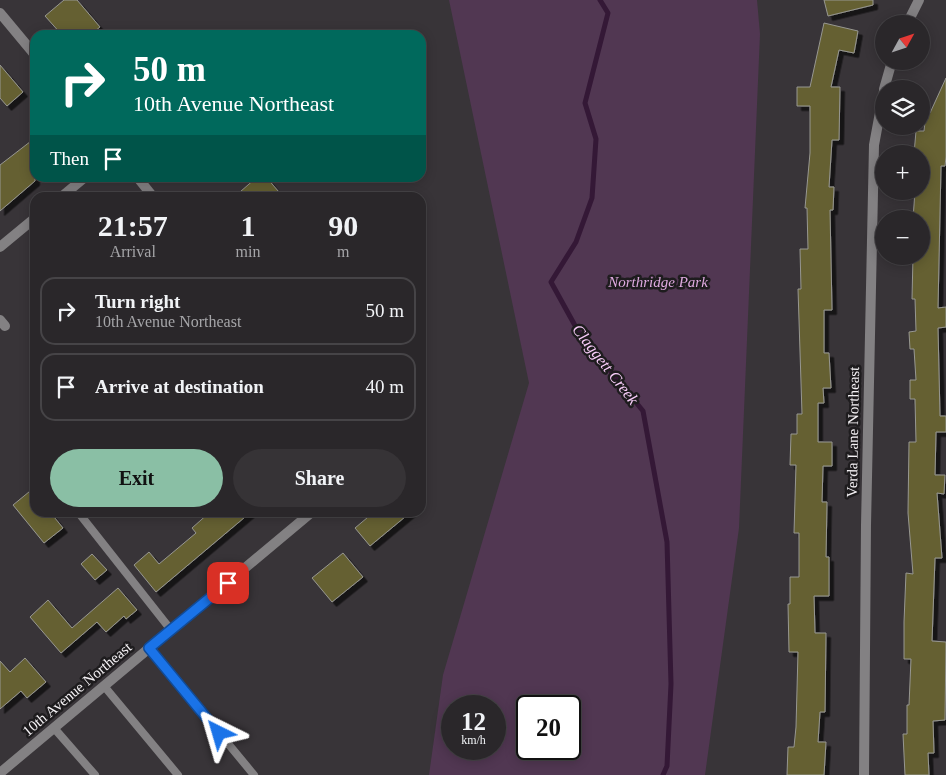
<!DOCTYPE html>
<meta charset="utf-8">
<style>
:root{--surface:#2a272a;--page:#363336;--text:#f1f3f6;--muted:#a5a5a8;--line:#464447;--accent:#8abfa5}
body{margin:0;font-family:Georgia,serif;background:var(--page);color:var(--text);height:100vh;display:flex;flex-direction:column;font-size:19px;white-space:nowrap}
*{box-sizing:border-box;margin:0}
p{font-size:16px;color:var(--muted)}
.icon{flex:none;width:28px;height:28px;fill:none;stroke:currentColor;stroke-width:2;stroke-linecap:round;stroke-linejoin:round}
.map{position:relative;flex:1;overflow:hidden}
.side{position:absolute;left:30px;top:192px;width:396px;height:325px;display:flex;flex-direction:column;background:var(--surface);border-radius:15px;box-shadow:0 2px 12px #0003,0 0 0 1px var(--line)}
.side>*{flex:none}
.hud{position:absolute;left:30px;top:30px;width:396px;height:152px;border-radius:15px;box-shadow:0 2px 12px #0003,0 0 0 1px var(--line);background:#00695c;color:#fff;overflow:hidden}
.needle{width:32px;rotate:50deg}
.controls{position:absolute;left:875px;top:15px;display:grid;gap:10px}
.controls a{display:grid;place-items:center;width:55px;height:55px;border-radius:50%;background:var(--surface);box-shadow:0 2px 12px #0003,0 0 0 1px var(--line);font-size:25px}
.speed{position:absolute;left:441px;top:695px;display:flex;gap:10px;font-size:25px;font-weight:700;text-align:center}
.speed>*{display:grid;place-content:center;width:65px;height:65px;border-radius:50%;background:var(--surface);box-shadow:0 2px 12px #0003,0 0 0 1px var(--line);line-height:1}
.speed small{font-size:12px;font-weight:400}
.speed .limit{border:2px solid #111;border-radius:8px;background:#fff;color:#111}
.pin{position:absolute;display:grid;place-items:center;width:42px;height:42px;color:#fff;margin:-21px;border-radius:10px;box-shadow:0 2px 8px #0006}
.me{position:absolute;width:55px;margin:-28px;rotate:320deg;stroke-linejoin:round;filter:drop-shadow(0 0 4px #0008)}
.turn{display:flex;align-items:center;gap:18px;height:105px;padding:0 20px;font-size:22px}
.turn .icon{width:65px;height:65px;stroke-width:2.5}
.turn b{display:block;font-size:35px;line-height:42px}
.then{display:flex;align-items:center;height:48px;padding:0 20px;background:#0003;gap:10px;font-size:19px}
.eta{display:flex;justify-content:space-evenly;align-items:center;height:85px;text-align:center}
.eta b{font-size:30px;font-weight:700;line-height:35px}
.button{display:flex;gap:10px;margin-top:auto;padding:10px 20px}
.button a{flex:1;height:58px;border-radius:30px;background:var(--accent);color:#111;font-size:20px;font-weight:700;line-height:58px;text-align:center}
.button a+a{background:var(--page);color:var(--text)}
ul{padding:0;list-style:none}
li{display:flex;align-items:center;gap:15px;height:68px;margin:0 10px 8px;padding:0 10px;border:2px solid var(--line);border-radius:15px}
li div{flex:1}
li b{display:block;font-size:19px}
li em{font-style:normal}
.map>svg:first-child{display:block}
</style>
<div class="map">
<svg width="946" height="775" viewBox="0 0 946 775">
<defs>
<filter id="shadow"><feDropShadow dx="4.5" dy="4.5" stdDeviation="0" flood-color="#0009"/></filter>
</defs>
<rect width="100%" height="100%" fill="#383438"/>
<path fill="#513752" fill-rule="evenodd" d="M449,0h308l3,34 -21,494 -34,247h-276l14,-100 86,-292zM452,706h43v43h-43zM528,706h42v43h-42z"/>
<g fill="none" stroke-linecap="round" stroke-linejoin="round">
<path stroke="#341836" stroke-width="5" d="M600,0l8,13 -23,90 11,36 -4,59 -16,44 -25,40 27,49 65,80 24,131 4,142 -4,82 -4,9"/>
</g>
<path fill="#656033" stroke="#979791" filter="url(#shadow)" d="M64,0h13l23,27 -10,8h-28l-17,-19z
M824,0h49v5l-45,11z
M824,23l34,8 -4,22 -15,-3 -8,37h9l-1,53h-7l-3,47h5l-1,23h-3l2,100h-8v43h5l2,35h-8l1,15h-6v39h14v24h-9l-1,36h5l-1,55h3v39h-15l1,37h11l-1,79h-5l-2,30h8l-2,33h-37l1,-28h6l2,-20 2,-75h-9l-1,-48h2v-27h9v-44h-5l2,-68h-6l1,-31h6v-20h5l-4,-125h3l-1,-40h8l-1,-41h-2l5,-55v-47h-13v-19h13z
M0,65l23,27 -16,14 -7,-8z
M946,78v79l-1,9h-4l-3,142 8,-1v20l-8,1 2,88h6v16h-10l-1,43h10l-1,19 -7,-1 5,65h-7l-3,83 14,1 -1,78 -12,1 1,32h-6l1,22h-24l-2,-41h4v-29h2l2,-46h-7v-37l2,-49 7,1 -5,-61 1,-71h7l-1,-43h-5v-19h6l-2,-31h-4l-1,-17 7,-1 -1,-32h-3l1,-43h8v-37h-8l2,-28h6v-37h-7l2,-23h8l2,-18h4z
M35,138v43l-35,30v-46z
M256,178h11l17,20h-51z
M35,487v25h15l13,16 -19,15 -31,-38z
M210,512h41l-95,80 -22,-27 15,-13 10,12 37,-31 -4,-5z
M374,512h37l-41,34 -15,-18z
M343,553l20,24 -31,25 -20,-24z
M92,554l15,16 -12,10 -14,-16z
M118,588l19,22 -11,9 -2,-3 -18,16 -9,-10 -36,31 -31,-36 18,-17 24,28z
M25,658l21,24 -19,16 -6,-7 -21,18v-48l10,11z"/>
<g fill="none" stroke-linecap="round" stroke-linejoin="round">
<path stroke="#838183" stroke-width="8" d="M78,512l93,118
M149,648l105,127
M104,686l74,89
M54,728l41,47"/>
<path stroke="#838183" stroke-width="10" d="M0,13l35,42
M907,24l12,-24
M884,89l8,-28
M138,178l16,20
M60,198l24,-20
M0,247l35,-29
M0,320l5,6
M0,773l312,-261
M864,775l2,-250 8,-380 10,-54"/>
</g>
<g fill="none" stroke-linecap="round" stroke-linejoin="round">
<g stroke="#114b97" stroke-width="12">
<path id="route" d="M219,733l-70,-85 79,-65"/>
</g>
<use href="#route" stroke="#1a73e8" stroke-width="9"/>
</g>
<g text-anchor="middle" stroke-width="5" stroke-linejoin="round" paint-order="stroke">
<g font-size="15" font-style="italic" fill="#dfaae0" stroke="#1e1c1e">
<text x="658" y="287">Northridge Park</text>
</g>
<g font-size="15" fill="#f6f3f6" stroke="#1e1c1e">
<text transform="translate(853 432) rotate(-89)" y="5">Verda Lane Northeast</text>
<text transform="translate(77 689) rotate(-40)" y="5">10th Avenue Northeast</text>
</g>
<g font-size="16" font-style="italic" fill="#facefb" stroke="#1e1c1e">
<text transform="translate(606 364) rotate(52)" y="6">Claggett Creek</text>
</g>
</g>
</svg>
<div class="controls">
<a><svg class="needle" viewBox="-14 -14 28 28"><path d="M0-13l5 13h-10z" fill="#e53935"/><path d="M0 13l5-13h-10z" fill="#a5a5a8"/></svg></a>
<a><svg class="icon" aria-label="layers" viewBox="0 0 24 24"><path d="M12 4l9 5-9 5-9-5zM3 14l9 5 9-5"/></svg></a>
<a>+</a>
<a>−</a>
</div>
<div class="speed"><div>12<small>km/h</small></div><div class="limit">20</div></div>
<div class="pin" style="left:228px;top:583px;background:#d93025"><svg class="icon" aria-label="arrive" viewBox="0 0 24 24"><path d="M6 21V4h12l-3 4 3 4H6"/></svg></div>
<svg class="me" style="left:219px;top:733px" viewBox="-20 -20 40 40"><path d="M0-17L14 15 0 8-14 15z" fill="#1a73e8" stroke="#fff" stroke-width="4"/></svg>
<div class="hud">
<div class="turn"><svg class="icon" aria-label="right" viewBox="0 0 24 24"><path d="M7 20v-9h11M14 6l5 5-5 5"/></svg><div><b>50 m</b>10th Avenue Northeast</div></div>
<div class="then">Then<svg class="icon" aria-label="arrive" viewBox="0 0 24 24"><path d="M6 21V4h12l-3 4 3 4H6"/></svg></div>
</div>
<section class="side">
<div class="eta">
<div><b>21:57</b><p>Arrival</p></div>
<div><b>1</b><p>min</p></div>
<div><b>90</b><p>m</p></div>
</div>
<ul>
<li><svg class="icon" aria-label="right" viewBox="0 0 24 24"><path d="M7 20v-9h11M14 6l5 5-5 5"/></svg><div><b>Turn right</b><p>10th Avenue Northeast</p></div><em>50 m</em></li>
<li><svg class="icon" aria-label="arrive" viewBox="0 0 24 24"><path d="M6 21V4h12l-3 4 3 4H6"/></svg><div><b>Arrive at destination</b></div><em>40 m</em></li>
</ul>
<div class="button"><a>Exit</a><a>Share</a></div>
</section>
</div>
